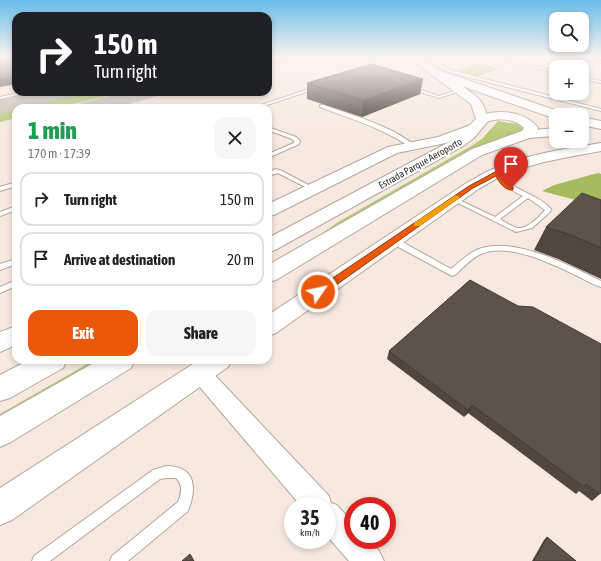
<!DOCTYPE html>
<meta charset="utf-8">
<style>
:root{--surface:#fff;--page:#f6f6f6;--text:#202124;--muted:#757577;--line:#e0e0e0;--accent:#ea580c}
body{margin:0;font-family:"Asap Condensed",sans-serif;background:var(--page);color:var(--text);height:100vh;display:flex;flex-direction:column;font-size:15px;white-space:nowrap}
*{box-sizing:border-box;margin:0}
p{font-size:13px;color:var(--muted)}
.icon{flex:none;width:22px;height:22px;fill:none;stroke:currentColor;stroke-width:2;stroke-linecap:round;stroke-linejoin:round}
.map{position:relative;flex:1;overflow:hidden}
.sheet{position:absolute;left:12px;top:104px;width:260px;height:260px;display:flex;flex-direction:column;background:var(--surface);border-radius:12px;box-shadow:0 2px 6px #0003}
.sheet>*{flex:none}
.top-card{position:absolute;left:12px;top:12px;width:260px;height:84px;border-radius:12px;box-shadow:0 2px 6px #0003;background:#202124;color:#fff;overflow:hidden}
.fabs{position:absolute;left:549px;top:12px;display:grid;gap:8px}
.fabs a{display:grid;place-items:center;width:40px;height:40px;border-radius:8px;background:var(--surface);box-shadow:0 2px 6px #0003;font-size:20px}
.speed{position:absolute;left:284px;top:497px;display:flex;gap:8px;font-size:20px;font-weight:700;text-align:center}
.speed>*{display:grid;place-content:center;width:52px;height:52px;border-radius:50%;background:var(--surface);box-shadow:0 2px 6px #0003;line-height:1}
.speed small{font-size:10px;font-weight:400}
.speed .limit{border:6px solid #d22;background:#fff;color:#111}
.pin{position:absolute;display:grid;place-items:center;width:34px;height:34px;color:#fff;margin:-41px -17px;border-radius:50% 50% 50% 0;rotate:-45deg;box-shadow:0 0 4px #0007}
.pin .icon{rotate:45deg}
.me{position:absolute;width:44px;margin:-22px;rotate:56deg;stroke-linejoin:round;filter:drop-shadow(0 0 3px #0008)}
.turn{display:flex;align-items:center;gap:14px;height:84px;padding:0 16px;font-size:18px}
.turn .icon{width:52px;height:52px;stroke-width:2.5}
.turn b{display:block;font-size:28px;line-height:34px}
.round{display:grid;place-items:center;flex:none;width:42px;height:42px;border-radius:12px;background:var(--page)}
.overview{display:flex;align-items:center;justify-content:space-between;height:68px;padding:0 16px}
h1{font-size:24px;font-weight:800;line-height:30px;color:#1e9e55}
.action{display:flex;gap:8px;margin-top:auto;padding:8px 16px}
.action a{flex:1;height:46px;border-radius:12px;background:var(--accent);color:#fff;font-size:16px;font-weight:800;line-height:46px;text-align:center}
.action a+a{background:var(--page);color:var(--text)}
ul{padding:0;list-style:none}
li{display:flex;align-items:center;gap:12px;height:54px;margin:0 8px 6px;padding:0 8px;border:2px solid var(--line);border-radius:12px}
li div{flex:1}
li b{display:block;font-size:15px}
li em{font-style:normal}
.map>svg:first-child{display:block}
</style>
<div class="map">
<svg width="601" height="561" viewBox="0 0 601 561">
<rect width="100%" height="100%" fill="#f7e9df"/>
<path fill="#b6ca77" d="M477,63l21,5 -21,9 -20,-6z
M74,92h49l-66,16h-41v10l-16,4v-13z
M498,121l19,3 8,5 -6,4 -17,4 -22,10 -212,124v-6l39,-21 31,-22 135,-77 10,-7z
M94,360h11l-105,68v-14z"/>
<path fill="#a6ba60" d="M598,173l3,1v33l-59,-16 12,-6z"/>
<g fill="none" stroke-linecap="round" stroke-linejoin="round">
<path stroke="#48c9e8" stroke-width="2" d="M369,57l5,4
M50,100l37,-8"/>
<path stroke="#48c9e8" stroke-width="2.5" d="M17,108l38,-9
M0,112l16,-4"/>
<path fill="#c9bdb4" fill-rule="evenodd" d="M268,57h25l-2,4 -23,5z
M37,92h37l-3,4 -47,12h-8v2l-16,4v-14z
M126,92h35l-3,4 -43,12h-37l3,-5z"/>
<g stroke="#b4a79d" stroke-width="2">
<path id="service" d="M376,57h4l2,6 -12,9h-2v-2l10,-7z
M422,57h5l23,13 151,39v2l-153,-39z
M489,57h7l60,14v2z
M575,57h8l18,4v2z
M582,77l19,4v2l-19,-4z
M315,87l3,1 -60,20h-6z
M412,87l27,9 22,-7 2,1 -24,8 -28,-9z
M23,92h8l-31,7v-2z
M320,105h4c27,10 69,21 91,41l-5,1c-27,-19 -59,-28 -90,-40z
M268,127l28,10 4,4 -1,3 -31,14v-4l26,-11v-2l-2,-2 -24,-9z
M276,169l6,2 34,18 -3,2 -2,-1 -33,-17 -10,3v-4z
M497,171l2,1c15,21 37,20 52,37l-1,3 -18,16 -16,4 -66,-33 3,-2 2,1 40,19 28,-21c-13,-6 -21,-12 -29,-23zM528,198l17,12c-5,6 -17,19 -27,18 -6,-1 -13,-6 -18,-9z
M16,182v4l-16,5v-4z
M16,206v4l-16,6v-4z
M391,239h6l54,30c9,-7 17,-16 28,-20 36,-13 89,16 122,32v6c-10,-3 -19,-9 -28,-13 -23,-11 -66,-32 -92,-20 -10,4 -18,14 -26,21l-3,1 -61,-33 -1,-2z
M16,259v5l-16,6v-6z
M16,280v6l-16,7v-6z
M166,466c30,0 31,22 22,45l-60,50h-18l2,-5 66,-54c4,-9 5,-17 -2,-24h-10l-6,1 -110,82h-18l2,-5 119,-86z"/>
</g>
<g stroke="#b4a79d" stroke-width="2">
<path id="minor" d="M594,57h7v3l-6,-2z
M200,364l7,3 122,129 2,7 6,2 16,18v17h16l10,11 5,10h-35l-22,-25v-30h-26l-108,-127 -4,-6 4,-6z"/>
</g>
<g stroke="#b4a79d" stroke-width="2">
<path id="tertiary" d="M476,123l4,1 2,3 -2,3 -34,13 -49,10 -123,62 -6,1v-12l120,-57 50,-10z
M601,143v8c-33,6 -66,11 -97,24 -10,4 -18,10 -27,15l-201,143 -8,3v-21l197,-131c9,-5 18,-11 28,-15 34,-15 72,-20 108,-26z
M16,326v19l-16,7v-20z
M199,360h33l-4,7 -216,153 -12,5v-37z"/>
</g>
<g stroke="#b4a79d" stroke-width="2">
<path id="secondary" d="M408,57h11l22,14 120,41 2,3h-7v3h-3l-91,-32c14,10 23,14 25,33l-2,3h-8l-6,-18z
M582,117l19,4v8l-19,-4z
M556,128v8l-29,2 -5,-1 -2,-3 2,-3z"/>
</g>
<g stroke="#b4a79d" stroke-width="2">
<path id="primary" d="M502,112c14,1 27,4 36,16l-6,9 -50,18 -206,125 -8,2v-17l204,-116 50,-18 2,-3c-9,-9 -23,-10 -36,-7l-14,17 -11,8 -188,104 -7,2v-14l185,-98c23,-14 17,-28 49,-28z
M29,360h38l-4,8 -53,30 -10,3v-26z
M99,360h36l-4,8 -120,74 -11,5v-31z"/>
</g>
<path stroke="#b0a59d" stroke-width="1" stroke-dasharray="2 1" stroke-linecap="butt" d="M488,72l12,-4"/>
<use href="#service" fill="#fff" fill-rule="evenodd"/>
<use href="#minor" fill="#fff" fill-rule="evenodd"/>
<use href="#tertiary" fill="#fff" fill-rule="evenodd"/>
<use href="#secondary" fill="#fff" fill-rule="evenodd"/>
<use href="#primary" fill="#fff" fill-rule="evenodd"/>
</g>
<path fill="#514740" d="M423,79l-3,15 -58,23 -55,-18v-16z
M601,200v79l-43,-20 -24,-9 12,-23z
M470,280l130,214 -8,7 -13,-10 -3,3 -108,-81 -4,4 -77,-58 2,-8z
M547,537l29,24h-44l12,-21z"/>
<path fill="#423a34" d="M2,57h11l2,5 -15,2v-6z
M16,76v8l-16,3v-8z
M423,79l-3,15 -58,23 1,-17z
M472,405l-4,8 -4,4 4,-7z"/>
<path fill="#5e534a" stroke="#423a34" d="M15,57l1,1v18l-16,3v-16l14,-3z
M371,64l52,15 -60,21 -56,-17z
M582,193l19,7v48l-30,-13 -25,-8z
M470,280l48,26 15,1 68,37v148l-1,2 -14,-10 -2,3 -112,-82 -4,5 -79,-59z
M547,537l29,24h-42z
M190,554l4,7h-12z"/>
<linearGradient id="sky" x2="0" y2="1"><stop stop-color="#68bce8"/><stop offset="0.42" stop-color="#fbf5f1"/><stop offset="1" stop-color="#fbf5f1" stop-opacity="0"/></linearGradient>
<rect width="601" height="136" fill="url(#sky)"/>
<path fill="#ea580c" stroke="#983908" d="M497,171h2l5,8 9,8v3c-7,1 -14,-7 -17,-14l-23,12 -151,107h-7l-1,-3 1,-2 154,-104z"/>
<path fill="#f59e0b" d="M456,195l4,2 -2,2 -38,27h-6v-3z"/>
<g text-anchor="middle" stroke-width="4" stroke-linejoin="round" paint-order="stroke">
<g font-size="10" fill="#35302c" stroke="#fff">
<text transform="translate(420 163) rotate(-29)" y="4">Estrada Parque Aeroporto</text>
</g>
</g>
</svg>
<div class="fabs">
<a><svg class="icon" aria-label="search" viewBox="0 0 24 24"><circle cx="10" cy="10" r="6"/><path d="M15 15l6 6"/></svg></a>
<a>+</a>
<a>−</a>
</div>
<div class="speed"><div>35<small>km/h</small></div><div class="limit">40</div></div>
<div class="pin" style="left:511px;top:188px;background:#d93025"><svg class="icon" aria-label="arrive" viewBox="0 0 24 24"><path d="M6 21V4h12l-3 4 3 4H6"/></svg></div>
<svg class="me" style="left:318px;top:292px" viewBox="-20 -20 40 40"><circle r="17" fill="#ea580c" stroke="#fff" stroke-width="3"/><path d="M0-11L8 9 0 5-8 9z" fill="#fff"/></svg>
<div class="top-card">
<div class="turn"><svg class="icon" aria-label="right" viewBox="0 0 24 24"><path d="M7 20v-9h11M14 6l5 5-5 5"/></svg><div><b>150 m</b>Turn right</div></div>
</div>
<section class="sheet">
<div class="overview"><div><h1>1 min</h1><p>170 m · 17:39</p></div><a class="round"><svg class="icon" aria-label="close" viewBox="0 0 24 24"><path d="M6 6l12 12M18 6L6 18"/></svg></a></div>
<ul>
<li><svg class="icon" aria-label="right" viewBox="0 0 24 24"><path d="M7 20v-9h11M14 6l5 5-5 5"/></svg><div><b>Turn right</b></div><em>150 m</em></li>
<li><svg class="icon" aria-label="arrive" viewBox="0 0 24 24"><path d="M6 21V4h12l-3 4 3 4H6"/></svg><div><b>Arrive at destination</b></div><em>20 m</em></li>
</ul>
<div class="action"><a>Exit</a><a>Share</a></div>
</section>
</div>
